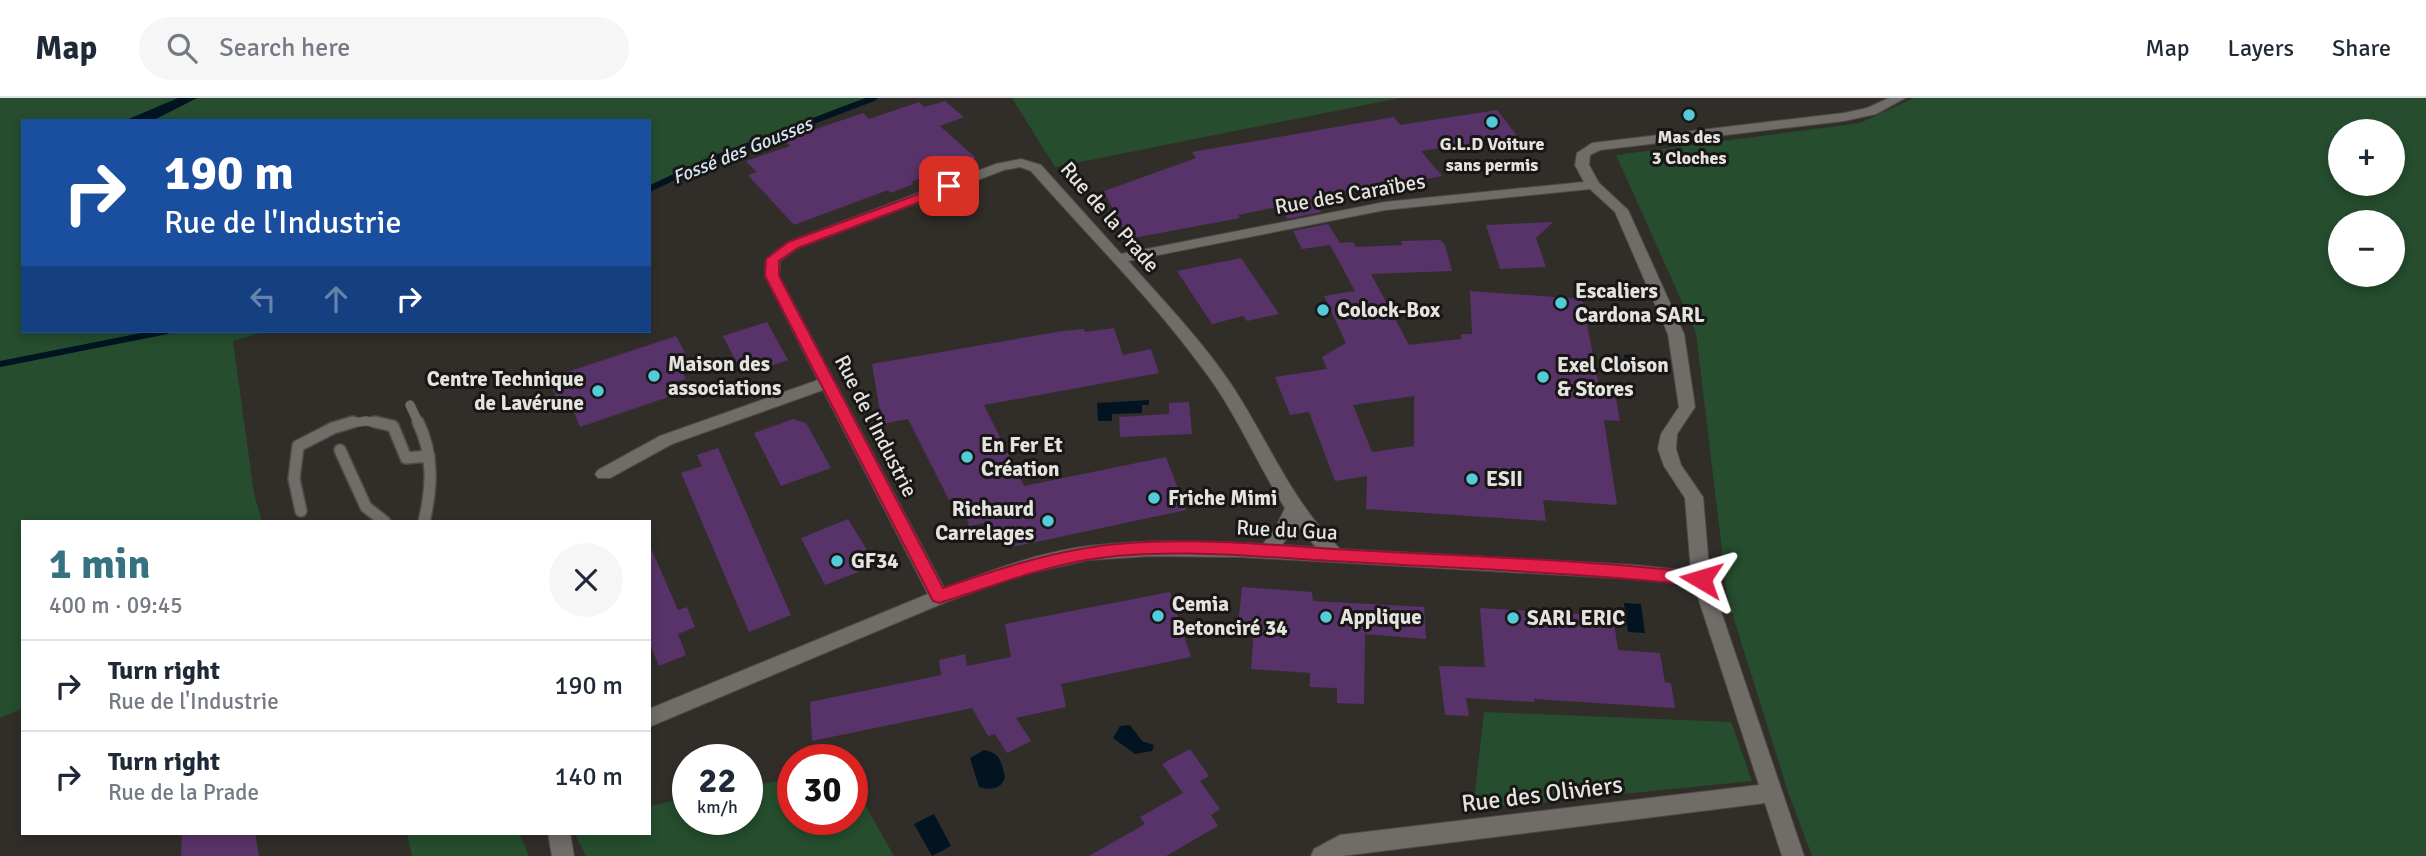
<!DOCTYPE html>
<meta charset="utf-8">
<style>
:root{--surface:#fff;--page:#f6f6f7;--text:#1f2937;--muted:#747a83;--line:#e0e1e3;--accent:#367281}
body{margin:0;font-family:Signika,sans-serif;background:var(--page);color:var(--text);height:100vh;display:flex;flex-direction:column;font-size:26px;white-space:nowrap}
*{box-sizing:border-box;margin:0}
p{font-size:23px;color:var(--muted)}
.icon{flex:none;width:38px;height:38px;fill:none;stroke:currentColor;stroke-width:2;stroke-linecap:round;stroke-linejoin:round}
.map{position:relative;flex:1;overflow:hidden}
.drawer{position:absolute;left:21px;top:422px;width:630px;height:315px;display:flex;flex-direction:column;background:var(--surface);border-radius:0px;box-shadow:0 4px 10px #0003}
.drawer>*{flex:none}
.guide{position:absolute;left:21px;top:21px;width:630px;height:214px;border-radius:0px;box-shadow:0 4px 10px #0003;background:#1a4fa0;color:#fff;overflow:hidden}
.buttons{position:absolute;left:2328px;top:21px;display:grid;gap:14px}
.buttons a{display:grid;place-items:center;width:77px;height:77px;border-radius:50%;background:var(--surface);box-shadow:0 4px 10px #0003;font-size:35px}
.speed{position:absolute;left:672px;top:646px;display:flex;gap:14px;font-size:35px;font-weight:700;text-align:center}
.speed>*{display:grid;place-content:center;width:91px;height:91px;border-radius:50%;background:var(--surface);box-shadow:0 4px 10px #0003;line-height:1}
.speed small{font-size:18px;font-weight:400}
.speed .limit{border:10px solid #d22;background:#fff;color:#111}
.pin{position:absolute;display:grid;place-items:center;width:60px;height:60px;color:#fff;margin:-30px;border-radius:14px;box-shadow:0 4px 10px #0006}
.me{position:absolute;width:77px;margin:-38px;rotate:277deg;stroke-linejoin:round;filter:drop-shadow(0 0 5px #0008)}
.turn{display:flex;align-items:center;gap:24px;height:147px;padding:0 28px;font-size:32px}
.turn .icon{width:91px;height:91px;stroke-width:2.5}
.turn b{display:block;font-size:49px;line-height:60px}
.lanes{display:flex;align-items:center;height:66px;padding:0 28px;background:#0003;justify-content:center;gap:35px;direction:ltr}
.lanes .off{opacity:.35}
.round{display:grid;place-items:center;flex:none;width:74px;height:74px;border-radius:37px;background:var(--page)}
.head{display:flex;align-items:center;justify-content:space-between;height:119px;padding:0 28px}
h1{font-size:42px;font-weight:700;line-height:52px;color:var(--accent)}
ul{padding:0;list-style:none}
li{display:flex;align-items:center;gap:21px;height:91px;padding:0 28px;border-top:2px solid var(--line)}
li div{flex:1}
li b{display:block;font-size:26px}
li em{font-style:normal}
header{display:flex;align-items:center;gap:42px;box-sizing:border-box;height:98px;padding:0 35px;background:var(--surface);border-bottom:2px solid var(--line)}
header strong{font-size:33px}
nav{display:flex;gap:38px;margin-inline-start:auto;font-size:24px}
.search{width:490px;height:63px;background:var(--page);display:flex;align-items:center;gap:18px;box-sizing:border-box;padding:0 24px;border-radius:38px;color:var(--muted);font-size:26px}
.map>svg:first-child{display:block}
</style>
<header>
<strong>Map</strong>
<div class="search"><svg class="icon" aria-label="search" viewBox="0 0 24 24"><circle cx="10" cy="10" r="6"/><path d="M15 15l6 6"/></svg>Search here</div>
<nav><a>Map</a><a>Layers</a><a>Share</a></nav>
</header>
<div class="map">
<svg width="2426" height="758" viewBox="0 0 2426 758">
<rect width="100%" height="100%" fill="#312e2a"/>
<path fill="#254d2e" fill-rule="evenodd" d="M0,0h871l-31,9 -191,83v-69h-626v210h244l-34,10 21,153 8,27 -239,1v186l-23,10z
M1012,0h388l-345,69z
M1914,0h512v758h-614l-24,-64 -60,-192 -32,-267 -80,-178 244,-32zM2392,33v53h-52v-53zM2392,124v53h-52v-53z
M1484,614l247,10 21,59 -279,28z
M793,680v41h59v-37l42,74h-308l-10,-20 3,-3h70v-27l39,-8v21h59v-32z
M407,735h112l10,23h-117z"/>
<path fill="#021422" d="M178,0h19l-45,23h-28z
M1633,256l5,3v16l-28,-1 -2,-12 17,2 -1,-7z
M1149,302v5h-7v8l-30,1v7h-14l-1,-18z
M1624,505l17,1 4,29 -17,-1z
M1130,627l12,16 12,4 -2,6 -17,3 -22,-16 7,-12z
M984,652c17,3 17,12 21,27 -3,13 -16,13 -26,10l-9,-29z
M934,716l17,32 -19,10 -18,-32z"/>
<g fill="none" stroke-linecap="round" stroke-linejoin="round">
<path stroke="#021422" stroke-width="6" d="M649,91l59,-28 166,-63
M0,266l167,-33"/>
</g>
<path fill="#583369" fill-rule="evenodd" d="M945,3l19,16 -24,9 36,32 -65,24 3,2 -24,9 -2,-3 -94,35 -46,-50 9,-3 -11,-11 44,-15 -6,-6 79,-27 6,6 50,-17 5,5z
M1497,12l21,27 -97,14 21,25 -128,24 7,12 -34,7 -5,-13 -44,9 2,3 -112,21 -24,-48 92,-33 -4,-6 202,-35 6,8z
M1553,124l-17,16 10,29 -46,2 -14,-44z
M1328,126l12,19 13,-1 3,5 47,-2 -2,-4 39,-1 5,5 7,26 -81,3 38,71 52,-6v-5h11l-2,-43 112,8 18,92 15,2 5,28 -16,-1 13,85 -74,-5 3,21 -180,-12 1,-33 -32,5 -26,-69 -19,3 -15,-38 52,-8 -5,-12 24,-14 -22,-47 31,-5 -25,-46 -28,4 -9,-18zM1414,298v50l-42,6 -19,-47z
M1241,160l38,56 -32,7 -4,-5 -31,8 -35,-53z
M767,224l21,38 -45,15 -20,-39z
M1114,230l9,27 28,-6 8,24 -175,32 40,81 142,-29 20,53 -174,37 -5,-14 -15,3 -3,-14 -20,4 -7,-28 -13,2 -41,-81 -26,5 -10,-60 190,-33 22,-2 1,3z
M676,238l18,34 -11,4 3,5 -14,4 5,11 -97,33 -7,-18 -11,4 -13,-35z
M1189,304l3,32 -72,3 -1,-20 50,-3v-11z
M793,321l13,4 25,45 -50,18 -27,-53z
M718,350l73,167 -42,17 -68,-159 21,-7 -5,-11z
M848,421l28,46 -51,20 -24,-47z
M649,446l29,66 9,-3 8,20 -17,7 8,21 -27,11 -10,-24z
M1242,489l70,5 1,9 111,6 2,32 -61,-5 -1,70 -27,-1v-15l-27,-1v-14l-59,-4 3,-41 -16,-2z
M1170,494l21,65 -130,27 5,23 -50,11 15,23 -24,12 -12,-19 -7,2 -16,-28 -160,33 -2,-39 131,-27 -2,-15 26,-6 2,12 44,-9 -6,-33z
M1480,510l133,8 5,34 42,3 5,29 6,1 4,25 -141,-9v3l-68,-4 3,18 -24,-1 -6,-49 46,1z
M1190,651l19,27 -9,5 20,28 -9,6 7,11 -52,30h-77l56,-32 -5,-7 43,-24 -21,-29z
M182,735h73l4,23h-78z"/>
<g fill="none" stroke-linecap="round" stroke-linejoin="round">
<g stroke="#4e4b48" stroke-width="10">
<path id="lane-far1" d="M410,307l9,19
M345,326l21,-3 18,3"/>
</g>
<g stroke="#4e4b48" stroke-width="14">
<path id="lane" d="M375,324l18,4 13,32 23,-2
M418,324c16,33 14,66 6,100
M340,352l26,57 19,15
M301,413l-7,-32 4,-33 35,-18 20,-6"/>
</g>
<g stroke="#4e4b48" stroke-width="2">
<path id="street" d="M1889,0h16l-29,16 -32,7 -244,29 -10,5 -1,10 10,18 29,27 56,124 11,73 -18,27 -1,15 5,16 22,32 7,82 94,277h-22l-17,-53 -423,53h-31l3,-7 26,-14 419,-50 -65,-200 -60,-6 -392,-22 -92,-1 -62,4 -71,16 -71,26 -297,125v-18l279,-115 -105,-204 -151,54 -62,34h-12l-3,-4 3,-4 62,-34 158,-56 -53,-104 1,-17 22,-17 208,-78 25,-5 20,6 80,89 264,-52 199,-20 -9,-17 2,-12 15,-10 252,-30 23,-5zM1020,69l11,4c58,66 120,127 172,198 33,43 53,93 82,139l-9,19 -13,17c-57,-3 -117,-5 -174,2 -50,6 -98,25 -145,42l-165,-312 1,-15 18,-13 206,-78zM1590,91l25,23 53,122 11,73 -18,27 -3,15 6,17 21,32 6,73 -57,-6 -294,-16c-49,-48 -72,-109 -109,-165 -30,-44 -67,-83 -103,-123l257,-51zM1296,426l20,23 -34,-2z
M548,735h22l4,23h-22z"/>
</g>
<use href="#lane-far1" stroke="#706c68" stroke-width="9"/>
<use href="#lane" stroke="#706c68" stroke-width="11"/>
<use href="#street" fill="#706c68" fill-rule="evenodd"/>
</g>
<path fill="#e11d48" stroke="#92132f" stroke-width="2" d="M949,85l6,3 -1,3 -156,59 -19,13v15l164,312c47,-16 94,-32 143,-40 80,-14 183,-3 265,2 117,6 234,10 350,23l6,2 3,4 -3,5 -6,2c-116,-13 -233,-17 -350,-24 -82,-4 -184,-16 -265,-2 -51,9 -98,28 -147,43l-6,-2 -168,-325 1,-17 22,-17z"/>
<g fill="#53cbdb" stroke="#181715" stroke-width="2.5">
<circle cx="1689" cy="17" r="7"/>
<circle cx="1492" cy="24" r="7"/>
<circle cx="1561" cy="205" r="7"/>
<circle cx="1323" cy="212" r="7"/>
<circle cx="654" cy="278" r="7"/>
<circle cx="1543" cy="279" r="7"/>
<circle cx="598" cy="293" r="7"/>
<circle cx="967" cy="359" r="7"/>
<circle cx="1472" cy="381" r="7"/>
<circle cx="1154" cy="400" r="7"/>
<circle cx="1048" cy="423" r="7"/>
<circle cx="837" cy="463" r="7"/>
<circle cx="1158" cy="518" r="7"/>
<circle cx="1326" cy="519" r="7"/>
<circle cx="1513" cy="520" r="7"/>
</g>
<g text-anchor="middle" stroke-width="6" stroke-linejoin="round" paint-order="stroke">
<g font-size="18" font-weight="bold" fill="#e5e3e0" stroke="#181715">
<text x="1689" y="45">Mas des<tspan x="1689" dy="21">3 Cloches</tspan></text>
<text x="1492" y="52">G.L.D Voiture<tspan x="1492" dy="21">sans permis</tspan></text>
</g>
<g font-size="19" font-style="italic" fill="#d3e4f2" stroke="#181715">
<text transform="translate(742 52) rotate(-22)" y="7">Fossé des Gousses</text>
</g>
<g font-size="21" fill="#e5e3e0" stroke="#181715">
<text transform="translate(1350 96) rotate(-10)" y="7">Rue des Caraïbes</text>
<text transform="translate(1110 119) rotate(49)" y="7">Rue de la Prade</text>
<text transform="translate(876 328) rotate(63)" y="7">Rue de l'Industrie</text>
<text transform="translate(1287 432) rotate(3)" y="7">Rue du Gua</text>
</g>
<g font-size="21" font-weight="bold" fill="#e5e3e0" stroke="#181715" text-anchor="start">
<text x="1575" y="200">Escaliers<tspan x="1575" dy="24">Cardona SARL</tspan></text>
<text x="1337" y="219">Colock-Box</text>
<text x="668" y="273">Maison des<tspan x="668" dy="24">associations</tspan></text>
<text x="1557" y="274">Exel Cloison<tspan x="1557" dy="24">&amp; Stores</tspan></text>
<text x="584" y="288" text-anchor="end">Centre Technique<tspan x="584" dy="24">de Lavérune</tspan></text>
<text x="981" y="354">En Fer Et<tspan x="981" dy="24">Création</tspan></text>
<text x="1486" y="388">ESII</text>
<text x="1168" y="407">Friche Mimi</text>
<text x="1034" y="418" text-anchor="end">Richaurd<tspan x="1034" dy="24">Carrelages</tspan></text>
<text x="851" y="470">GF34</text>
<text x="1172" y="513">Cemia<tspan x="1172" dy="24">Betonciré 34</tspan></text>
<text x="1340" y="526">Applique</text>
<text x="1527" y="527">SARL ERIC</text>
</g>
<g font-size="24" fill="#e5e3e0" stroke="#181715">
<text transform="translate(1542 696) rotate(-7)" y="8">Rue des Oliviers</text>
</g>
</g>
</svg>
<div class="buttons">
<a>+</a>
<a>−</a>
</div>
<div class="speed"><div>22<small>km/h</small></div><div class="limit">30</div></div>
<div class="pin" style="left:949px;top:88px;background:#d93025"><svg class="icon" aria-label="arrive" viewBox="0 0 24 24"><path d="M6 21V4h12l-3 4 3 4H6"/></svg></div>
<svg class="me" style="left:1701px;top:481px" viewBox="-20 -20 40 40"><path d="M0-17L14 15 0 8-14 15z" fill="#e11d48" stroke="#fff" stroke-width="4"/></svg>
<div class="guide">
<div class="turn"><svg class="icon" aria-label="right" viewBox="0 0 24 24"><path d="M7 20v-9h11M14 6l5 5-5 5"/></svg><div><b>190 m</b>Rue de l'Industrie</div></div>
<div class="lanes"><svg class="icon off" aria-label="left" viewBox="0 0 24 24"><path d="M17 20v-9H6M10 6l-5 5 5 5"/></svg><svg class="icon off" aria-label="ahead" viewBox="0 0 24 24"><path d="M12 20V5M6 11l6-6 6 6"/></svg><svg class="icon" aria-label="right" viewBox="0 0 24 24"><path d="M7 20v-9h11M14 6l5 5-5 5"/></svg></div>
</div>
<section class="drawer">
<div class="head"><div><h1>1 min</h1><p>400 m · 09:45</p></div><a class="round"><svg class="icon" aria-label="close" viewBox="0 0 24 24"><path d="M6 6l12 12M18 6L6 18"/></svg></a></div>
<ul>
<li><svg class="icon" aria-label="right" viewBox="0 0 24 24"><path d="M7 20v-9h11M14 6l5 5-5 5"/></svg><div><b>Turn right</b><p>Rue de l'Industrie</p></div><em>190 m</em></li>
<li><svg class="icon" aria-label="right" viewBox="0 0 24 24"><path d="M7 20v-9h11M14 6l5 5-5 5"/></svg><div><b>Turn right</b><p>Rue de la Prade</p></div><em>140 m</em></li>
</ul>
</section>
</div>
